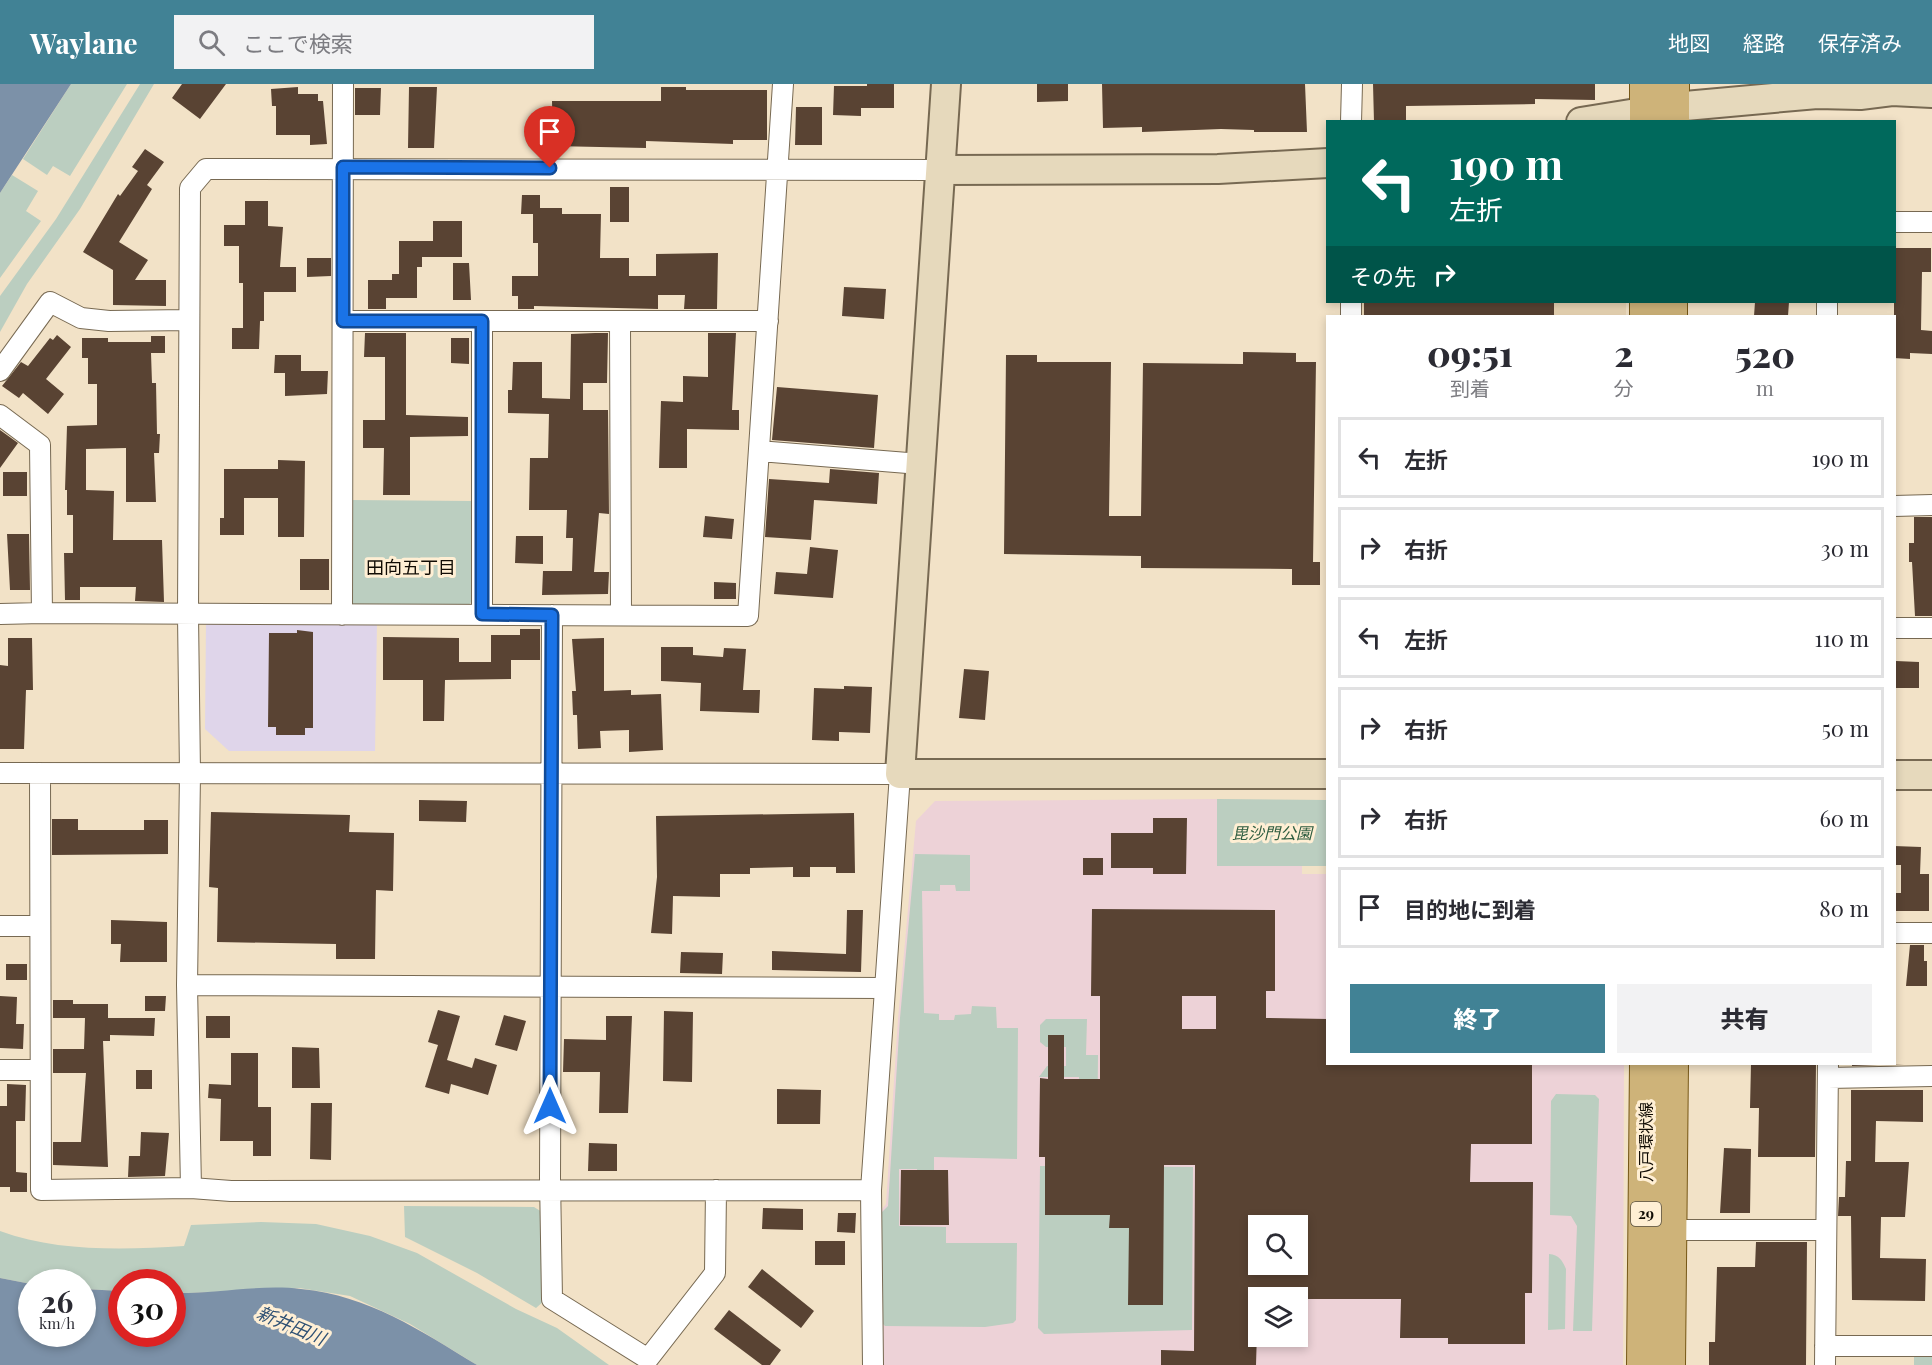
<!DOCTYPE html>
<html lang="ja">
<meta charset="utf-8">
<style>
:root{--surface:#fff;--page:#f2f2f3;--text:#2b2b33;--muted:#7c7c81;--line:#e1e1e2;--accent:#418295}
body{margin:0;font-family:"Playfair Display","Noto Sans JP",serif;background:var(--page);color:var(--text);height:100vh;display:flex;flex-direction:column;font-size:22px;white-space:nowrap}
*{box-sizing:border-box;margin:0}
p{font-size:20px;color:var(--muted)}
.icon{flex:none;width:33px;height:33px;fill:none;stroke:currentColor;stroke-width:2;stroke-linecap:round;stroke-linejoin:round}
.map{position:relative;flex:1;overflow:hidden}
.panel{position:absolute;left:1326px;top:231px;width:570px;height:750px;display:flex;flex-direction:column;background:var(--surface);border-radius:0px;box-shadow:0 3px 9px #0003}
.panel>*{flex:none}
.hud{position:absolute;left:1326px;top:36px;width:570px;height:183px;border-radius:0px;box-shadow:0 3px 9px #0003;background:#00695c;color:#fff;overflow:hidden}
.buttons{position:absolute;left:1248px;top:1131px;display:grid;gap:12px}
.buttons a{display:grid;place-items:center;width:60px;height:60px;border-radius:0px;background:var(--surface);box-shadow:0 3px 9px #0003;font-size:30px}
.speed{position:absolute;left:18px;top:1185px;display:flex;gap:12px;font-size:30px;font-weight:700;text-align:center}
.speed>*{display:grid;place-content:center;width:78px;height:78px;border-radius:50%;background:var(--surface);box-shadow:0 3px 9px #0003;line-height:1}
.speed small{font-size:15px;font-weight:400}
.speed .limit{border:9px solid #d22;background:#fff;color:#111}
.pin{position:absolute;display:grid;place-items:center;width:51px;height:51px;color:#fff;margin:-62px -26px;border-radius:50% 50% 50% 0;rotate:-45deg;box-shadow:0 0 6px #0007}
.pin .icon{rotate:45deg}
.me{position:absolute;width:66px;margin:-33px;rotate:0deg;stroke-linejoin:round;filter:drop-shadow(0 0 4px #0008)}
.turn{display:flex;align-items:center;gap:21px;height:126px;padding:0 24px;font-size:27px}
.turn .icon{width:78px;height:78px;stroke-width:2.5}
.turn b{display:block;font-size:42px;line-height:51px}
.then{display:flex;align-items:center;height:57px;padding:0 24px;background:#0003;gap:12px;font-size:22px}
.eta{display:flex;justify-content:space-evenly;align-items:center;height:102px;text-align:center}
.eta b{font-size:36px;font-weight:800;line-height:42px}
.primary-button{display:flex;gap:12px;margin-top:auto;padding:12px 24px}
.primary-button a{flex:1;height:69px;border-radius:0px;background:var(--accent);color:#fff;font-size:24px;font-weight:800;line-height:69px;text-align:center}
.primary-button a+a{background:var(--page);color:var(--text)}
ul{padding:0;list-style:none}
li{display:flex;align-items:center;gap:18px;height:81px;margin:0 12px 9px;padding:0 12px;border:3px solid var(--line);border-radius:0px}
li div{flex:1}
li b{display:block;font-size:22px}
li em{font-style:normal}
header{display:flex;align-items:center;gap:36px;box-sizing:border-box;height:84px;padding:0 30px;background:var(--accent);color:#fff}
header strong{font-size:28px}
nav{display:flex;gap:33px;margin-inline-start:auto;font-size:21px}
.search{width:420px;height:54px;background:var(--page);display:flex;align-items:center;gap:15px;box-sizing:border-box;padding:0 21px;border-radius:0px;color:var(--muted);font-size:22px}
.map>svg:first-child{display:block}
</style>
<header>
<strong>Waylane</strong>
<div class="search"><svg class="icon" aria-label="search" viewBox="0 0 24 24"><circle cx="10" cy="10" r="6"/><path d="M15 15l6 6"/></svg>ここで検索</div>
<nav><a>地図</a><a>経路</a><a>保存済み</a></nav>
</header>
<div class="map">
<svg width="1932" height="1281" viewBox="0 0 1932 1281">
<rect width="100%" height="100%" fill="#f2e2c7"/>
<path fill="#e9d5b4" d="M1362,218h264v14h-264z"/>
<path fill="#dfd5ea" d="M206,538h171l-2,129h-146l-24,-22z"/>
<path fill="#edd2d7" fill-rule="evenodd" d="M1217,715v67h85v8h25l1,190h296l-1,301h-743l-1,-152 7,-9 12,-185 18,-198 19,-20zM1258,1142h40v38h-40zM1258,1214h40v38h-40z"/>
<path fill="#bbcec0" d="M71,0h56l-57,92 -17,-10 -6,9 -24,-16z
M140,0h14l-74,125 -53,75 -27,48v-36l56,-77z
M12,91l26,16 -12,20 15,10 -41,57v-85z
M350,416l122,1v100l-5,6h-111l-6,-6z
M1217,715l110,1v66h-110z
M915,770l55,1v36h-14l-1,-6h-15v6h-18l2,122 15,1v6h15l1,-5 16,-1 1,-8 24,1 1,21h21l-1,131 -83,-2v20l-16,-1 -1,-7h-18v57l47,1v16h71l-1,77 -3,3 -28,4 -100,-1 -4,-4 1,-110 6,-6 12,-188z
M1046,935h41l-1,36h12l-1,100 -19,1 1,-79h-40l8,-11h19v-19h-20l-6,-5v-17z
M1556,1010l39,1 4,4 -7,232h-19l4,-105 -6,-10 -21,-1 1,-114z
M1040,1082l153,1 -1,163 -148,4 -6,-6z
M404,1122l130,1 8,5 2,89 -8,7 -59,-35 -72,-36z
M261,1138l55,2 54,12 47,17 99,56 41,19 52,37h-132l-67,-41 -60,-28 -51,-8 -110,5h-16l-1,-11h-50l-1,9 -38,-2 -1,-7 -51,2 -31,-6v-47c57,21 124,19 184,15l7,-21z
M1549,1170c10,1 13,6 17,15l-1,60 -17,1z
M1914,1271h18v10h-18z"/>
<path fill="#7c91a8" d="M0,0h71l-71,109z
M0,1194l31,6 1,50h50l1,-45 38,2 1,43h50l1,-41c42,1 87,-9 128,-4 69,7 118,41 176,76h-477z"/>
<path fill="#594333" fill-rule="evenodd" d="M182,0h44l-26,35 -28,-21z
M867,0h27v24h-33v8l-28,-1 1,-29h33z
M1037,0h31v17l-31,1z
M1102,0h203l2,48h-53v-2l-33,-1 -79,3v-5l-39,1z
M1373,0h222v16l-60,-1v5l-129,2v16h-32z
M298,3v7h20v7h5l4,43 -17,1v-10h-34v-29h-4l-1,-17z
M409,3h28l-3,61h-26z
M661,3h25v3h81v50h-34v4l-87,-3v7l-93,-2 -1,-45h109z
M355,4h26l-1,27h-25z
M796,23h26v38h-27z
M145,65l19,13 -17,23 5,4 -33,53 29,18 -13,20h31v26l-53,-1v-35l-30,-18 35,-58 2,2 18,-25 -6,-4z
M610,103h19v35h-19z
M522,111h18v13h22v6h39l-1,44h29v18h27v-22l62,-1 -1,56h-33l1,-14h-27v14l-124,-3v3h-16v-13h-6v-20h26v-33h-5v-29h-12z
M245,117h23v25l15,1 -3,40h16v25h-32v29h-4l-1,28h-27v-21h11v-45h-4v-37h-15v-21h21z
M433,137h29v36h-40v10h-5v31h-31v11h-18v-29h24v-6h7v-33h34z
M1894,164h37v24h-9l-1,58 11,1v23l-22,-1v6l-16,-1z
M307,174h24v18l-24,1z
M453,179h16l2,37h-18z
M844,203l42,2 -2,30 -42,-3z
M1364,218h190v14h-190z
M1755,218h34l-1,14h-34z
M365,249h41v82l62,2v19l-58,1v58h-27l1,-47h-21v-28h22v-63h-21z
M595,249h13l-1,50h-24v27h25l1,104 -10,-1 -5,59h15l-1,22 -66,1 1,-24h29l1,-33h-7l1,-28h-38l1,-52h18l1,-44 -41,-1v-23h4l1,-28h29v36l28,1 1,-65z
M708,249h28l-4,77h7v20l-52,-1v39h-28l2,-67 22,1v-26l25,1z
M57,251l14,12 -25,32 18,15 -16,20 -25,-21 -4,5 -17,-12 19,-24 7,4 22,-28 3,2z
M151,252h14v17h-14l1,30h4l1,51h3l-1,19h-5l2,49h-30v-54l-40,1v41l28,1 -1,49h49l2,62 -29,-1 1,-14h-56v13h-15l-1,-47h9v-38h-6v-25h-2l2,-64 30,-1v-41h-9v-26h-6v-20h26v4h43v9z
M451,254h18v26l-18,-1z
M1243,268l53,1v9h20l-3,200h7v23h-28v-16l-151,-1v-12l-137,-2 2,-199h31v7h74l-2,154h32l2,-153 100,1z
M275,271h26v16h27l-1,23 -42,2v-23h-11z
M777,303l101,8 -4,53 -102,-8z
M0,346l18,13 -18,25z
M278,376l27,1 -1,76h-26v-39h-34v37h-24v-17h4v-49h54z
M830,385l49,4 -2,31 -63,-4 -3,40 -46,-3 4,-58 60,4z
M3,388h24v24h-24z
M705,432l29,3 -2,20 -29,-2z
M1914,433h18v99h-17l-3,-54h-3v-19h5z
M7,450h22l1,56h-20z
M516,452h27v28l-28,-1z
M810,463l28,3 -5,48 -59,-4 2,-22 31,2z
M300,475h29v31h-29z
M714,498l22,1v16h-22z
M520,545h20v31h-29v19l-66,1 -1,41h-21v-41h-40v-43l76,1v24h32v-27h29z
M297,546l16,2v96h-8v7h-29v-8h-8l1,-94h28z
M8,554h24l1,52h-7l-2,59h-24v-84l8,1z
M604,554v53l27,-1v5l30,-1 2,56 -34,2v-22l-29,1 1,17 -23,1 -1,-34h-4l-1,-24h4l-4,-52z
M661,563h32v8l30,2 1,-9 22,1 -3,41h17l-1,23 -59,-2 1,-28 -40,-2z
M1896,577l23,1v26h-24z
M964,585l25,2 -4,49 -26,-2z
M844,602l28,1 -2,46 -31,-1v9l-27,-1 2,-52 30,1z
M419,716l48,1 -1,21 -47,-1z
M211,728l139,3 -1,17 45,1 -1,58 -17,-1 -1,69h-39v-15l-119,-2 1,-54 -9,-1z
M854,729l1,60h-19v-6h-26v10h-17v-10l-43,1v6h-30v23l-47,-1 -1,38 -21,-1 6,-56 -1,-61z
M1153,734h34l-1,56h-33v-6h-42v-35h42z
M52,735h26v11h66v-10h24v34l-116,1z
M1894,762l27,1 -1,27h9v37h-35v-18h7v-28h-7z
M1083,774h20v17h-20z
M1092,825l183,1v81h-9v27l62,1v45h204v80h-61l-1,38h63l-1,111h-7v51h-77v-6h-48l1,-39h-94l1,-4h-44v3h-6l-2,67h-95v-15l33,1 1,-186h-31l-1,140h-35l1,-77h-20l1,-13h-65v-58h-6l1,-79 8,1v-44h16v44h36v-83h-9zM1182,912h34v33h-34zM1258,1142h40v38h-40z
M847,826h16l-2,62 -89,-2v-19l74,3z
M111,836l56,2v40h-47l1,-18h-10z
M1910,861h14v16h3v25h-21z
M681,868l42,1 -1,21 -42,-1z
M6,880h21v16h-21z
M0,912l17,1 -1,27h8l-1,25 -23,-1z
M145,912h21l-1,15h-20z
M53,916h20v4h35v14h47l-1,18 -44,-1v6h-7l5,126 -55,-2v-23h28l5,-69h-33v-24h31l1,-31h-32z
M438,926l22,6 -13,44 25,8 3,-10 22,7 -9,30 -37,-11 -2,10 -24,-7 13,-42 -10,-3z
M664,927l29,1 -1,70 -29,-1z
M504,931l22,6 -9,30 -22,-6z
M206,932h24v22h-24z
M606,932h26l-4,97h-29l1,-41h-37l1,-33 42,1z
M292,963l27,1 1,40h-28z
M231,969h27v54h13v49h-18v-15h-33l1,-42 -13,-1 1,-14 22,1z
M1751,980h65l-1,93h-57l1,-49h-9z
M1852,980h52l-52,2z
M136,986h16v19h-16z
M7,1000l19,1 -1,36h-9v51l11,1v19h-17v-5h-10v-81h7z
M777,1005l44,1 -1,34h-43z
M1851,1006h72v32l-47,-1 -1,41h34l-4,55h-24l-1,41 46,1 -1,42 -73,-1 -1,-84h-13l1,-19h6l1,-36h5z
M311,1019h21l-1,57 -21,-1z
M141,1048l28,1 -4,43 -37,1 1,-21h11z
M589,1059l28,1v27h-29z
M1724,1064l27,1 -1,64h-30z
M901,1086h47l1,55h-49z
M763,1124l40,1v21l-41,-1z
M838,1129h18l-1,20 -18,-1z
M815,1157h30v24h-30z
M1756,1158h51l-1,123h-97v-23h6l2,-75h38z
M762,1185l52,42 -13,17 -53,-41z
M729,1226l52,40 -11,15h-8l-48,-36z"/>
<g fill="none" stroke-linecap="round" stroke-linejoin="round">
<g stroke="#776952" stroke-width="22">
<path id="street" d="M1351,38l1,-38
M1894,138h38
M1351,218v14
M1827,232v-14
M343,237h425
M482,237v293
M620,238l1,293
M0,287l50,-69 31,16 28,3 79,-1
M0,331l40,30 2,168 706,3 35,-532
M759,367l161,13
M1894,422l38,-1
M0,530l42,-1
M342,531l1,-531
M552,531l-2,563 2,121 96,60 67,-86 1,-83
M1894,544h38
M0,689l900,1 -29,416 2,175
M40,689l1,417 150,-2
M0,842h40
M1894,849h38
M187,901l697,3
M0,986h39
M1828,994l104,-2
M871,1106l-640,1 -40,-3 -4,-203 3,-211 -2,-159 2,-427 16,-19 736,1
M1670,1146h155
M1825,1262h107
M1825,1281l3,-301"/>
</g>
<g stroke="#776952" stroke-width="32">
<path id="secondary" d="M946,0l-46,690h428
M1581,38l93,-15 143,-13 43,1 32,-4 40,2
M942,86l276,-1 110,-6
M1894,691h38"/>
</g>
<g stroke="#765716" stroke-width="34">
<path id="primary" d="M1646,0v38
M1673,0v38
M1646,232v-14
M1671,232v-14
M1643,1281l3,-301
M1669,1281l3,-301"/>
</g>
<use href="#street" stroke="#fff" stroke-width="20"/>
<use href="#secondary" stroke="#e6d9bc" stroke-width="28"/>
<use href="#primary" stroke="#ceb379" stroke-width="32"/>
</g>
<g fill="none" stroke-linecap="round" stroke-linejoin="round">
<g stroke="#114b97" stroke-width="15">
<path id="route" d="M550,84l-207,-1v154h139v293l70,1 -2,491"/>
</g>
<use href="#route" stroke="#1a73e8" stroke-width="10"/>
</g>
<g text-anchor="middle" stroke-width="6" stroke-linejoin="round" paint-order="stroke">
<rect fill="#ffefd4" stroke="#585042" stroke-width="1.5" x="1631" y="1118" width="30" height="24" rx="4.5"/>
<g font-size="15" font-weight="bold" fill="#110c04">
<text x="1646" y="1135">29</text>
</g>
<g font-size="16" font-style="italic" fill="#2e5d40" stroke="#ffefd4">
<text x="1272" y="755">毘沙門公園</text>
</g>
<g font-size="16" fill="#110c04" stroke="#ffefd4">
<text transform="translate(1646 1058) rotate(-90)" y="6">八戸環状線</text>
</g>
<g font-size="18" fill="#110c04" stroke="#ffefd4">
<text x="411" y="490">田向五丁目</text>
</g>
<g font-size="18" font-style="italic" fill="#2f5174" stroke="#ffefd4">
<text transform="translate(291 1242) rotate(23)" y="6">新井田川</text>
</g>
</g>
</svg>
<div class="buttons">
<a><svg class="icon" aria-label="search" viewBox="0 0 24 24"><circle cx="10" cy="10" r="6"/><path d="M15 15l6 6"/></svg></a>
<a><svg class="icon" aria-label="layers" viewBox="0 0 24 24"><path d="M12 4l9 5-9 5-9-5zM3 14l9 5 9-5"/></svg></a>
</div>
<div class="speed"><div>26<small>km/h</small></div><div class="limit">30</div></div>
<div class="pin" style="left:550px;top:84px;background:#d93025"><svg class="icon" aria-label="arrive" viewBox="0 0 24 24"><path d="M6 21V4h12l-3 4 3 4H6"/></svg></div>
<svg class="me" style="left:550px;top:1022px" viewBox="-20 -20 40 40"><path d="M0-17L14 15 0 8-14 15z" fill="#1a73e8" stroke="#fff" stroke-width="4"/></svg>
<div class="hud">
<div class="turn"><svg class="icon" aria-label="left" viewBox="0 0 24 24"><path d="M17 20v-9H6M10 6l-5 5 5 5"/></svg><div><b>190 m</b>左折</div></div>
<div class="then">その先<svg class="icon" aria-label="right" viewBox="0 0 24 24"><path d="M7 20v-9h11M14 6l5 5-5 5"/></svg></div>
</div>
<section class="panel">
<div class="eta">
<div><b>09:51</b><p>到着</p></div>
<div><b>2</b><p>分</p></div>
<div><b>520</b><p>m</p></div>
</div>
<ul>
<li><svg class="icon" aria-label="left" viewBox="0 0 24 24"><path d="M17 20v-9H6M10 6l-5 5 5 5"/></svg><div><b>左折</b></div><em>190 m</em></li>
<li><svg class="icon" aria-label="right" viewBox="0 0 24 24"><path d="M7 20v-9h11M14 6l5 5-5 5"/></svg><div><b>右折</b></div><em>30 m</em></li>
<li><svg class="icon" aria-label="left" viewBox="0 0 24 24"><path d="M17 20v-9H6M10 6l-5 5 5 5"/></svg><div><b>左折</b></div><em>110 m</em></li>
<li><svg class="icon" aria-label="right" viewBox="0 0 24 24"><path d="M7 20v-9h11M14 6l5 5-5 5"/></svg><div><b>右折</b></div><em>50 m</em></li>
<li><svg class="icon" aria-label="right" viewBox="0 0 24 24"><path d="M7 20v-9h11M14 6l5 5-5 5"/></svg><div><b>右折</b></div><em>60 m</em></li>
<li><svg class="icon" aria-label="arrive" viewBox="0 0 24 24"><path d="M6 21V4h12l-3 4 3 4H6"/></svg><div><b>目的地に到着</b></div><em>80 m</em></li>
</ul>
<div class="primary-button"><a>終了</a><a>共有</a></div>
</section>
</div>
